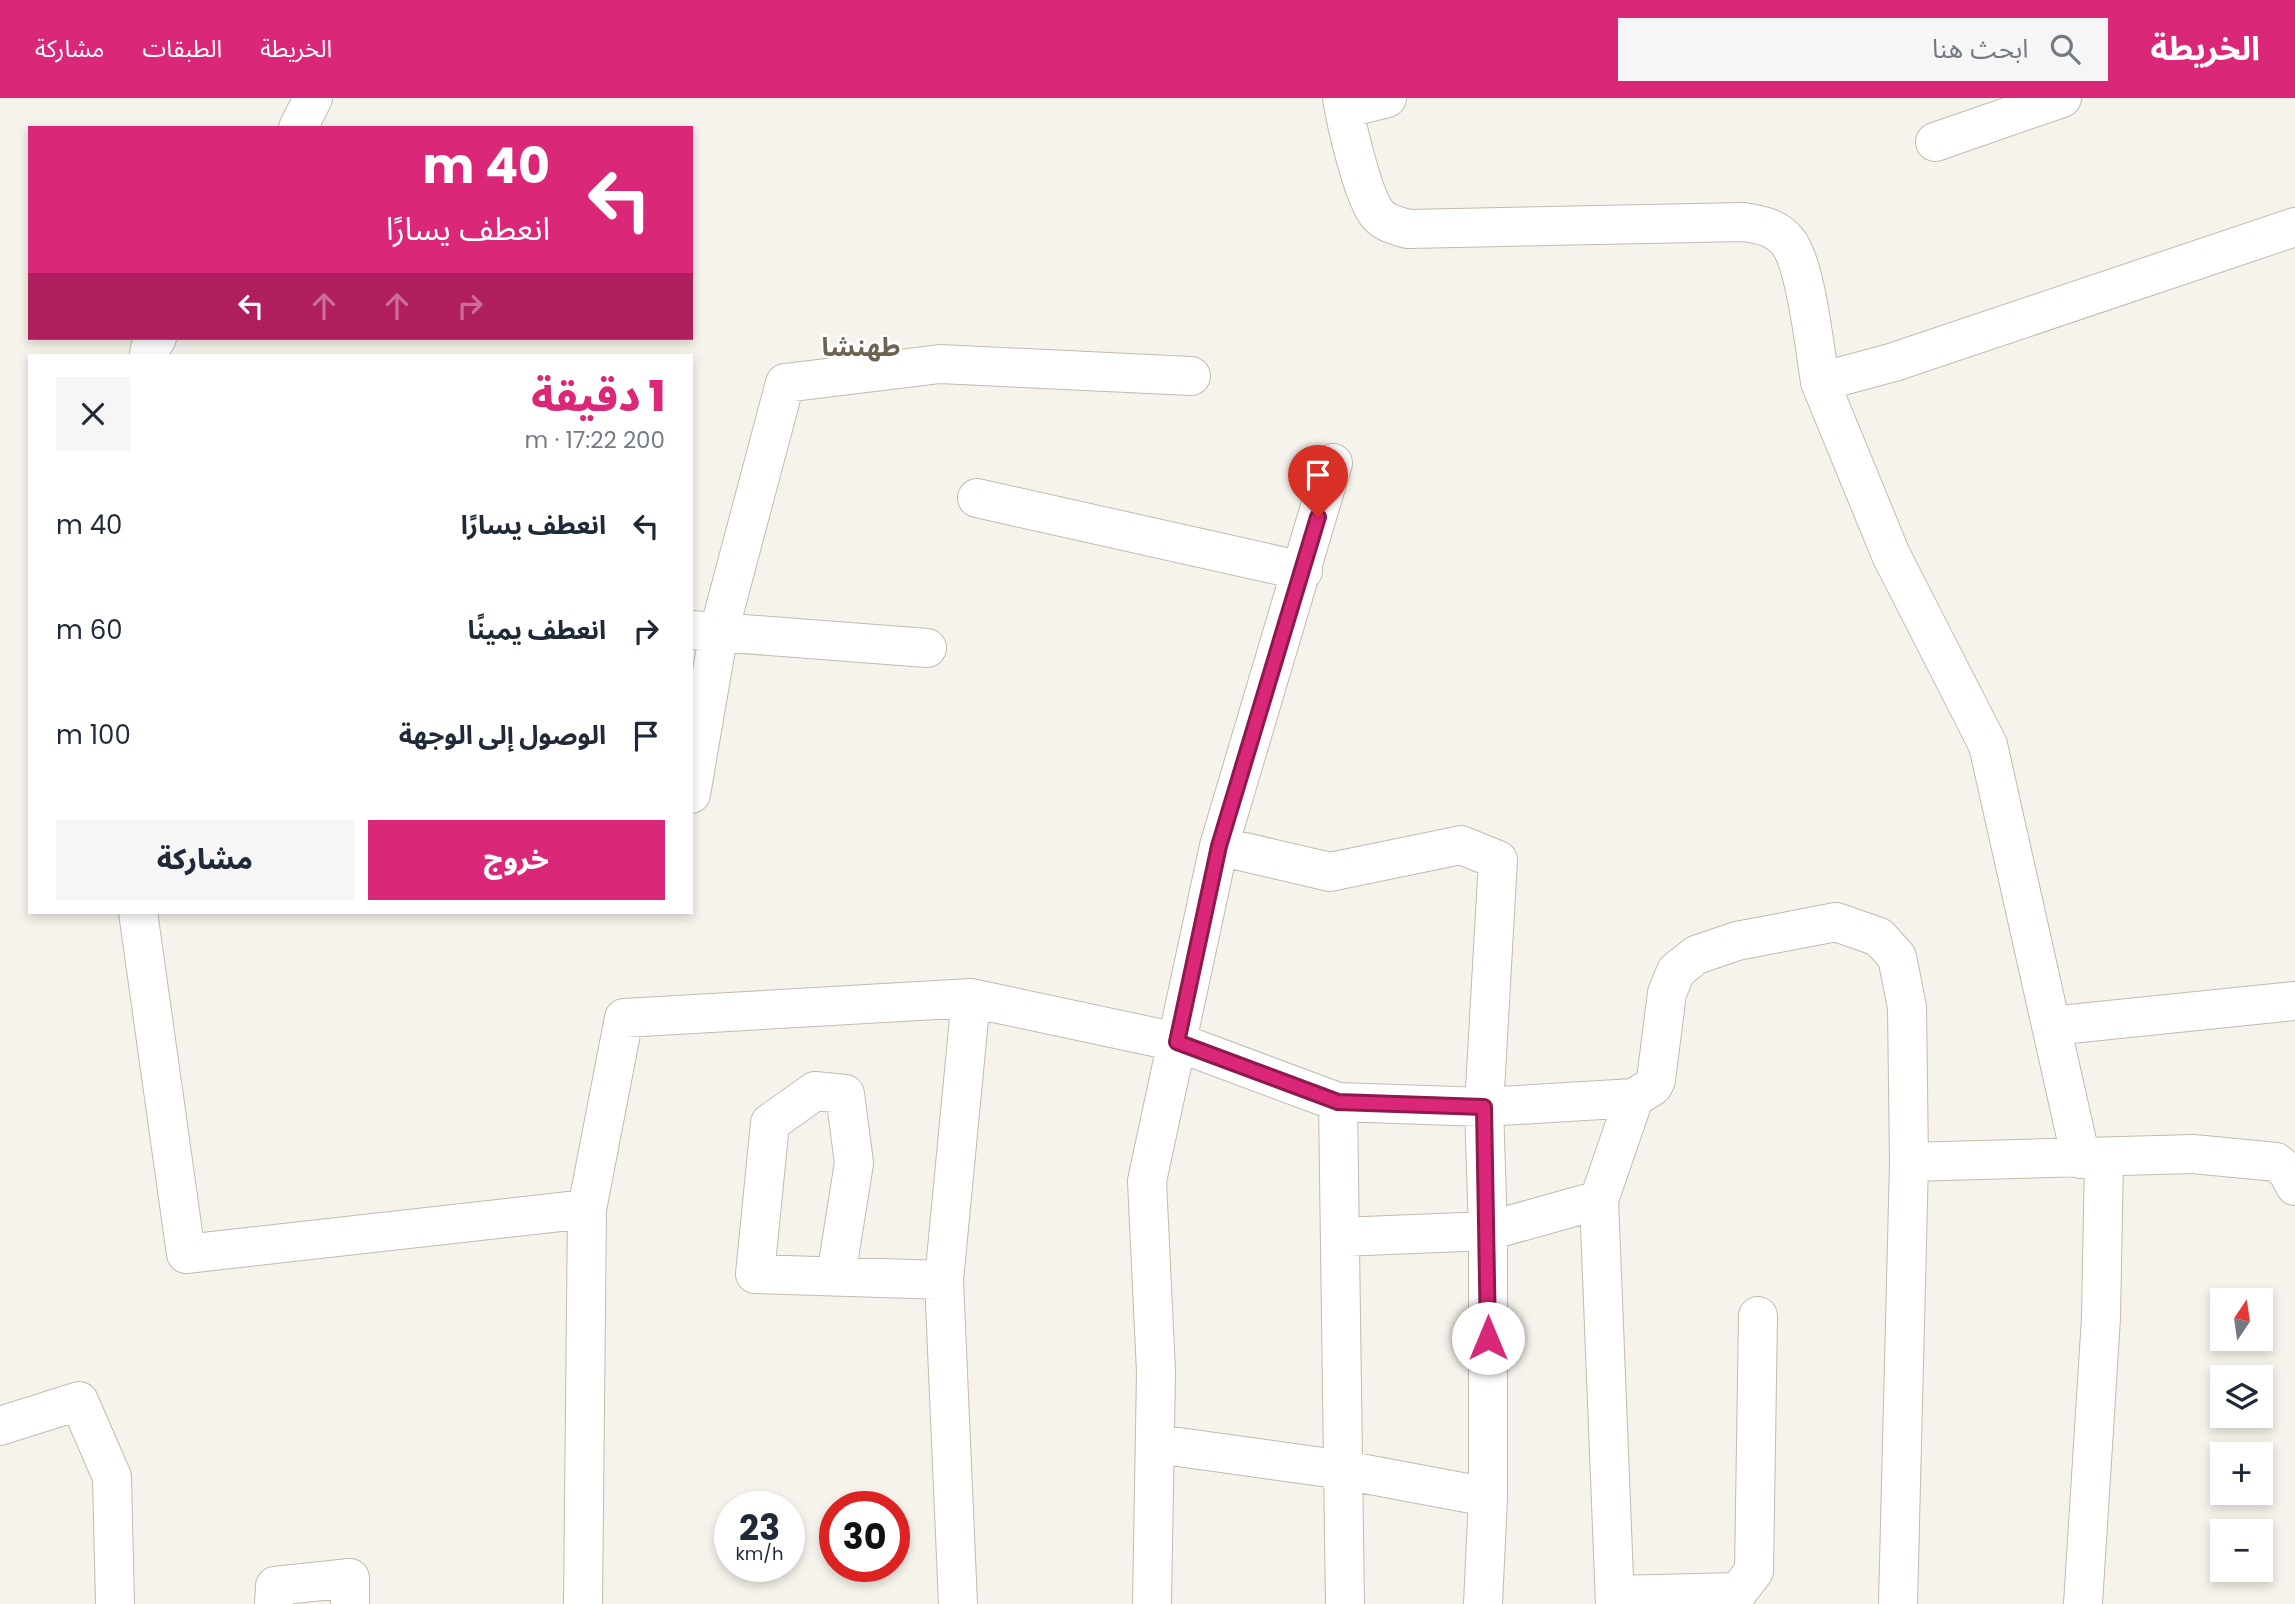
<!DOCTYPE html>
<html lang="ar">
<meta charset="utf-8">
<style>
:root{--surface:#fff;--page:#f6f6f7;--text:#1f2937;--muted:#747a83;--accent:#db2777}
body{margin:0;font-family:Poppins,"Noto Sans Arabic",sans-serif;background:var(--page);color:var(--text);direction:rtl;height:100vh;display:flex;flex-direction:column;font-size:26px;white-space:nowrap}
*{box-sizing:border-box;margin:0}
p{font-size:23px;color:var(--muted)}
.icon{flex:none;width:38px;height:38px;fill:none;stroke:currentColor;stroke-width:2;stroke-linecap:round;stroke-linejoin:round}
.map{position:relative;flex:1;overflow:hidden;direction:ltr}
.panel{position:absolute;left:28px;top:256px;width:665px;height:560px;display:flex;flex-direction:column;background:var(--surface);border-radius:0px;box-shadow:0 4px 10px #0003;direction:rtl}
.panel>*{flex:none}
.guide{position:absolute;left:28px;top:28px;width:665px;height:214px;border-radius:0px;box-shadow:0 4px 10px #0003;direction:rtl;background:#db2777;color:#fff;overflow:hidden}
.needle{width:46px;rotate:13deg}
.fabs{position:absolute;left:2210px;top:1190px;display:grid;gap:14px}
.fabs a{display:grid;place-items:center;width:63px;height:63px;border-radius:0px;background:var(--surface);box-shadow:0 4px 10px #0003;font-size:35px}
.speed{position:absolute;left:714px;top:1393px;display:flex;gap:14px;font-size:35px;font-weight:700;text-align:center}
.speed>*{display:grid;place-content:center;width:91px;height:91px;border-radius:50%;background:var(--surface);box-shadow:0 4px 10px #0003;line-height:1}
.speed small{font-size:18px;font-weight:400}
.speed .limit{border:10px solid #d22;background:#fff;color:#111}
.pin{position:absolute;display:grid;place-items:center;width:60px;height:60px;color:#fff;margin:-72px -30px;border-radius:50% 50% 50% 0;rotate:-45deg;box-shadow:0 0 7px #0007}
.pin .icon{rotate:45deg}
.me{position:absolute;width:77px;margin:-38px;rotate:0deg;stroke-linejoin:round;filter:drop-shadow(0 0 5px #0008)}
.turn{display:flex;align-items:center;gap:24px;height:147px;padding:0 28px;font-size:32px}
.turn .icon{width:91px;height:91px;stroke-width:2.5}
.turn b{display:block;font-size:49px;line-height:60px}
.lanes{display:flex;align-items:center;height:66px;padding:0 28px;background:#0003;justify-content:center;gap:35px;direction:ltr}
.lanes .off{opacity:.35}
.round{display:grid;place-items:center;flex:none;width:74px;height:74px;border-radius:0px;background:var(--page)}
.overview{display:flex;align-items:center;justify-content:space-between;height:119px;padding:0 28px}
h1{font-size:42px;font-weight:800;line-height:52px;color:var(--accent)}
.primary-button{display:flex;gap:14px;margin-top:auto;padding:14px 28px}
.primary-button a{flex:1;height:80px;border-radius:0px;background:var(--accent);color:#fff;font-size:28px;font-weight:800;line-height:80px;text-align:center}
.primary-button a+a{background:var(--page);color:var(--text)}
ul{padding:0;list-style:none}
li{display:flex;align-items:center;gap:21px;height:105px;padding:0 28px}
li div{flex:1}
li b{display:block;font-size:26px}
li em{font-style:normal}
header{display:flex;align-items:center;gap:42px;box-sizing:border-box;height:98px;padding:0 35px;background:var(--accent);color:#fff}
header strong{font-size:33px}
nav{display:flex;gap:38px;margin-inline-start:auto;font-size:24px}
.search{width:490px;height:63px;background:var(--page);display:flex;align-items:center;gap:18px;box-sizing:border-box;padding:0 24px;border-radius:0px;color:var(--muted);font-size:26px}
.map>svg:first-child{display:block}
</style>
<header>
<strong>الخريطة</strong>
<div class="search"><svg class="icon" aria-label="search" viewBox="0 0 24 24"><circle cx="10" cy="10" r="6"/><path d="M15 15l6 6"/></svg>ابحث هنا</div>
<nav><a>الخريطة</a><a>الطبقات</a><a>مشاركة</a></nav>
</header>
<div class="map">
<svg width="2295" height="1506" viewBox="0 0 2295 1506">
<rect width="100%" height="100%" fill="#f6f3ec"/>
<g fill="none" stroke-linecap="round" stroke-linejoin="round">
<g stroke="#c2bbae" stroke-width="40">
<path id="minor" d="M1342,0c4,25 21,100 36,117 8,9 20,11 30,14l336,-7c17,3 32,5 44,20 18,22 27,108 32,140l74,-20 401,-135
M1344,11l43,-11
M298,30l15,-30
M1935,44l127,-44
M149,257l1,-7 7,-10
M1820,284l71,173 97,190 93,414
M977,400l326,73
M691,532l236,18
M691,696l28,-163 66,-248 155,-19 251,12
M1219,748l111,26 131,-27 37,15 -14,247 4,124v266l-5,107
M138,814l48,342 401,-45
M2051,928l244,-25
M1338,1004l7,502
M1909,1064l284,-8 83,8 11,9 8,15
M1340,1139l148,-6 111,-31
M836,1178l18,-113 -9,-69 -30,-3 -45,32 -15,151 189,6
M0,1328l79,-25 33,76 3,127
M1157,1346l187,26 144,27
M1615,1497l123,-3 16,-21 4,-255
M274,1506l1,-18 75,-8v26
M583,1506l4,-395 37,-191 347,-20 206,44 161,60 146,5 150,-9 19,-12 3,-6 11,-87 9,-22 20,-16 41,-14 99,-19 43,15 18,20 10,50 2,155 -11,442
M958,1506l-14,-324 27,-282
M1152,1506l4,-232 -9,-191 72,-335 114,-383
M1615,1506l-16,-404 35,-102
M2083,1506l18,-286 3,-160"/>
</g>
<use href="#minor" stroke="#fff" stroke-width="38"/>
</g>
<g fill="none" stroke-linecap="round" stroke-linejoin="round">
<g stroke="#8e194d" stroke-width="18">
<path id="route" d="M1318,419l-99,329 -42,196 161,60 146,5 4,231"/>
</g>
<use href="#route" stroke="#db2777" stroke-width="12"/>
</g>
<g text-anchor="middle" stroke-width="5" stroke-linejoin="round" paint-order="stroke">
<g font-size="26" font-weight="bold" fill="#6e6250" stroke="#fff">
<text x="861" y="258">طهنشا</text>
</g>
</g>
</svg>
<div class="fabs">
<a><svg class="needle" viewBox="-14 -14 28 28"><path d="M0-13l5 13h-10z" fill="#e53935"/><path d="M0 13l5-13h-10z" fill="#747a83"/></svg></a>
<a><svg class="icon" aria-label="layers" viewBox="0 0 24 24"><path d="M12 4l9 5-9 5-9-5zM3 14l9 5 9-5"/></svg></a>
<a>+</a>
<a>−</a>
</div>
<div class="speed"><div>23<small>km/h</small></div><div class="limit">30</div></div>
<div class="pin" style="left:1318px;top:419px;background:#d93025"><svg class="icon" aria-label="arrive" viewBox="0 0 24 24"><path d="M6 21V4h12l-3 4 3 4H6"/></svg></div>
<svg class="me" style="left:1488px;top:1240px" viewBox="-20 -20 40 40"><circle r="19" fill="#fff"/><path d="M0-13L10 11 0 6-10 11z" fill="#db2777"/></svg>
<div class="guide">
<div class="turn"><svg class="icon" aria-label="left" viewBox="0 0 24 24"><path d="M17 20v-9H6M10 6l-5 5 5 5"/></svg><div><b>40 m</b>انعطف يسارًا</div></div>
<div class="lanes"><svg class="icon" aria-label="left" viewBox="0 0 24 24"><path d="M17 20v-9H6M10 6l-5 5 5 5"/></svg><svg class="icon off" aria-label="ahead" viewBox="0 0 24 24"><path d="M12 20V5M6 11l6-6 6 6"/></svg><svg class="icon off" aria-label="ahead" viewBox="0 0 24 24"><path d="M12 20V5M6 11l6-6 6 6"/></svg><svg class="icon off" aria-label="right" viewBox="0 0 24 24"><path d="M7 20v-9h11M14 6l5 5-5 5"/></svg></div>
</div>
<section class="panel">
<div class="overview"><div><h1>1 دقيقة</h1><p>200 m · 17:22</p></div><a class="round"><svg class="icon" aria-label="close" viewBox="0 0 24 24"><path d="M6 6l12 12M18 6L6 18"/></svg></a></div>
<ul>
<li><svg class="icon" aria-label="left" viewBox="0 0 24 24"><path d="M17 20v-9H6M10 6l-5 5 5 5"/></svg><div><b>انعطف يسارًا</b></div><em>40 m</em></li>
<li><svg class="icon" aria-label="right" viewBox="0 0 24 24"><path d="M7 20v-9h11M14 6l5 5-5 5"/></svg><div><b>انعطف يمينًا</b></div><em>60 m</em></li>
<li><svg class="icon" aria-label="arrive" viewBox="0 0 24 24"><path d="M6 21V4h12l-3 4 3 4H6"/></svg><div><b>الوصول إلى الوجهة</b></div><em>100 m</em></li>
</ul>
<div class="primary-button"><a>خروج</a><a>مشاركة</a></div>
</section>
</div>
